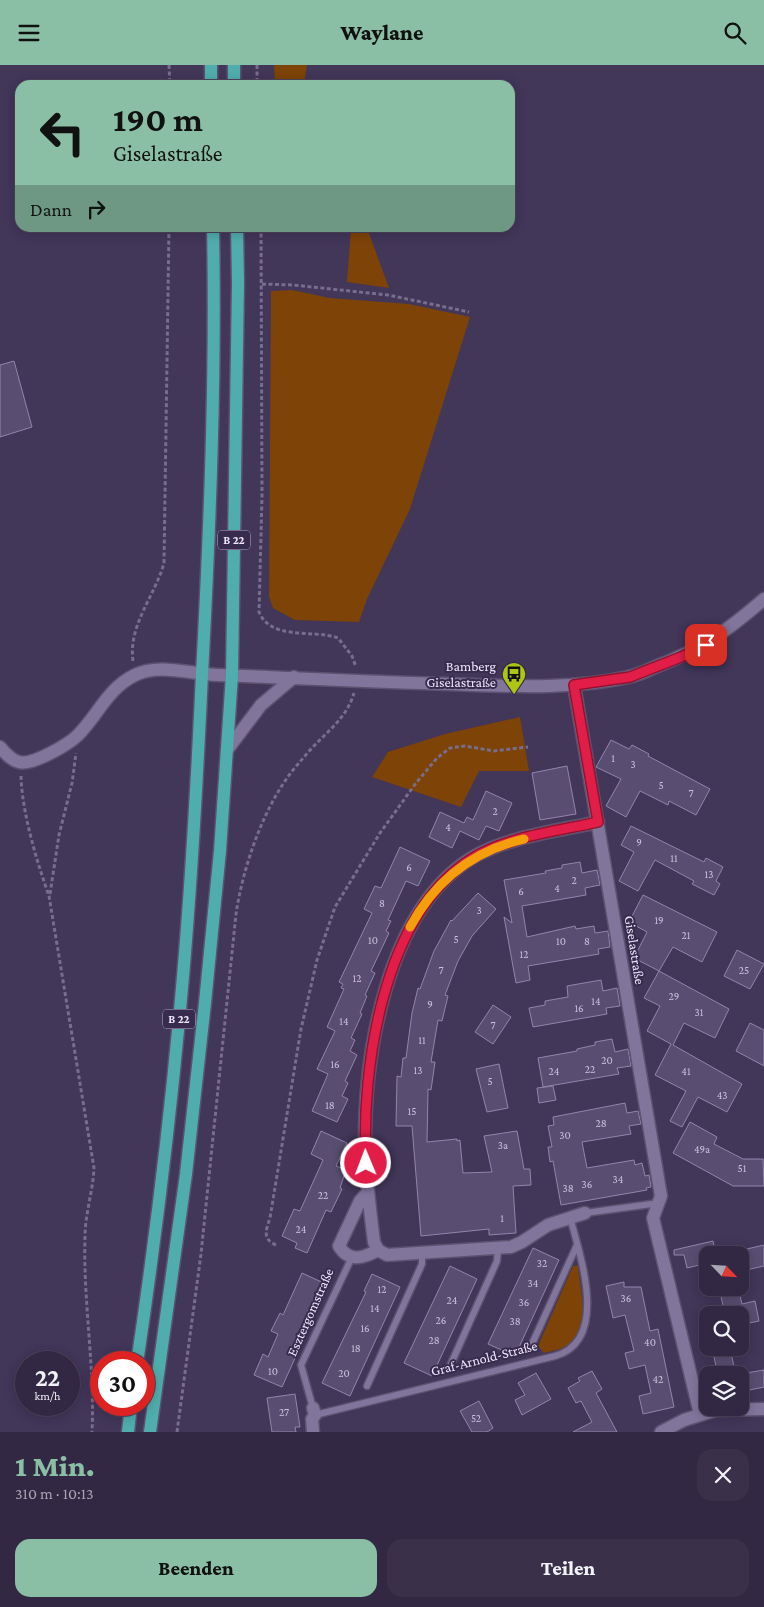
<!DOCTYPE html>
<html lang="de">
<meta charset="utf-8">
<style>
:root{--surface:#322843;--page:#3a304a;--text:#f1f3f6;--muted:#a8a6b2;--line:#4d445c;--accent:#8abfa5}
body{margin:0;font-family:"Crimson Pro",serif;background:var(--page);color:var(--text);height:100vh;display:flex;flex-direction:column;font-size:19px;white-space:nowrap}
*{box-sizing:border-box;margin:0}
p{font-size:16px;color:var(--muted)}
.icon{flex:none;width:28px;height:28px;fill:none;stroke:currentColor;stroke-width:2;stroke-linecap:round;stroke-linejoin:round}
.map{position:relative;height:1367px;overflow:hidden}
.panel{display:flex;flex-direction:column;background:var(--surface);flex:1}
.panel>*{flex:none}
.banner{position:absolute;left:15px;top:15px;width:500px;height:152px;border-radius:15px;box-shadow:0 2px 12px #0003,0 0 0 1px var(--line);background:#8abfa5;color:#111;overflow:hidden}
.needle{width:32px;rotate:115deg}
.fabs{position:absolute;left:699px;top:1181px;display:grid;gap:10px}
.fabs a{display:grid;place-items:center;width:50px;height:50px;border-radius:10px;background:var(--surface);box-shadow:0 2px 12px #0003,0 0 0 1px var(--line);font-size:25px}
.speed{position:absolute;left:15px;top:1286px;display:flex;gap:10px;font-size:25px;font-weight:700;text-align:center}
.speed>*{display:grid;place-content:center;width:65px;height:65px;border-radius:50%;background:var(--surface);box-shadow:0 2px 12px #0003,0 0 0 1px var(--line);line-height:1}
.speed small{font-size:12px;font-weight:400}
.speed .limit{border:8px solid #d22;background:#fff;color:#111}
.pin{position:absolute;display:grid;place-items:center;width:42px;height:42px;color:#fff;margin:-21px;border-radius:10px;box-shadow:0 2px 8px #0006}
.me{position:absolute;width:55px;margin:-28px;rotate:359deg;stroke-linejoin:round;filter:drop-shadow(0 0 4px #0008)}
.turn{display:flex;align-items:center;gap:18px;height:105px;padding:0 15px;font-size:22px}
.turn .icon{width:65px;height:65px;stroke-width:2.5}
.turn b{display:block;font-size:35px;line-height:42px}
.then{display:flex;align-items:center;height:48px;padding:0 15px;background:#0003;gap:10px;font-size:19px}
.round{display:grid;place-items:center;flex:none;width:52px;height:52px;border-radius:15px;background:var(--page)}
.headline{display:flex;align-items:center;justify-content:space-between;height:85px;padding:0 15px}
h1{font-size:30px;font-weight:800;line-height:38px;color:var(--accent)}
.primary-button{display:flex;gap:10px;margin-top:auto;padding:10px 15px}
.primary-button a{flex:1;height:58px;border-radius:15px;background:var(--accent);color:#111;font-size:20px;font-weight:800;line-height:58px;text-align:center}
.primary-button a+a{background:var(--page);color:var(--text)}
header{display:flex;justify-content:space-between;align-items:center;height:65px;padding:0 15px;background:var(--accent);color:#111;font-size:22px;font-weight:800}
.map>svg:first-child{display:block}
</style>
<header><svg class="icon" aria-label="menu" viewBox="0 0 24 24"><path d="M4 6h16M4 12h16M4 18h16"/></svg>Waylane<svg class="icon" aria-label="search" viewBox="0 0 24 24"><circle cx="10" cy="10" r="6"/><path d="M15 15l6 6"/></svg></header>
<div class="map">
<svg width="764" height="1367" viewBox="0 0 764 1367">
<rect width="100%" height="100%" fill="#423659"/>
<path fill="#7d4307" d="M274,0h33l-3,20h-29z
M351,163h16l22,60 -42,-6z
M292,225l38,8 79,6 61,13 -60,192 -43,90 -8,23 -64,-2 -22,-12 -4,-12 2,-305z
M520,652l9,54h-50l-18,36 -89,-30 16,-25 57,-18z
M573,1201h5c2,24 14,65 -12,80 -6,4 -15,5 -22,7l-6,-7z"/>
<path fill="#594e72" stroke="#9185ac" d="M14,296l18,66 -32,10v-72z
M611,675l18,9 3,-4 17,9 -1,2 62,33 -14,26 -27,-14 -1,4 -28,-14 -14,26 -20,-11 15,-27 -25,-12z
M567,701l9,48 -36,6 -8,-47z
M486,726l26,12 -13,28 -13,-5 -7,14 -19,-9 -8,17 -23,-11 11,-25 24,11 3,-6 6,3z
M631,761l73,36 2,-4 17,9 -7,14 4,3 -6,11 -22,-11 2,-3 -39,-21 -17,31 -19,-10 15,-29 -13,-7z
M400,782l30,14 -12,25 -12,-5 -18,39 3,1 -5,10 3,2 -18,38 4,2 -10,22 2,1 -7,17 2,1 -11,24 4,2 -5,11 7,4 -12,26 3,2 -6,13 6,3 -11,23 -25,-11 16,-37 -11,-5 18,-38 -8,-4 17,-38 -3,-1 2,-4 -4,-2 33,-69 -8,-4 11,-23 6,2z
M580,797l2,11 15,-3 3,15 -15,3 1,7 -64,11 5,31 48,-11 1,3 18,-3 1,7 13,-2 2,16 -12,2 1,5 -71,12 2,14 -14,3 -12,-66 8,6 -8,-43 42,-7 -1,-2 17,-3v-3z
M478,828l18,16 -24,27 -14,25 -13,34 3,1 -6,25 -4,-1 -7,42h4l-4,28 -3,-1 -1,53 30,-3v2l3,-1 3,33 29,-1 -8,-36 33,-5 7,38h6l1,16 -18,1 3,47 -27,2v-6l-68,7 -9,-110h-16l1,-50 4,1 2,-19h3l6,-45 6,-25 2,1 14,-38 17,-31 1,1z
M643,830l74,37 -15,30 -29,-15 -14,24 -25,-13 13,-26 -18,-10z
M737,885l27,14 -14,25 -26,-13z
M659,906l70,38 -14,29 -31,-15 -11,22 69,39 -15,28 -29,-15 -16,30 -12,-6 16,-30 -31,-16 16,-31 -24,-13 13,-25 -16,-8z
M601,915l2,11 14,-3 3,18 -14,2 1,6 -74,13 -4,-19 16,-3v-4l23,-4 -1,-11z
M493,940l18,12 -18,27 -18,-12z
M750,958l14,7v36l-28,-15z
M612,974l3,13 13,-3 3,17 -14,2 2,6 -76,13 -5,-29 39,-7v-2l18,-4v-3z
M499,999l9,44 -21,4 -11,-43z
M553,1021l3,14 -17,3 -2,-15z
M625,1038l2,10 11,-2 3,13 -12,2 2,8 -49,8 5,26 47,-8 1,5 7,-2 3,13 4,-1 2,12 -5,1 1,2 -86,15 -8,-44 -3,1 -2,-15h4l-4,-21 6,-1 -1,-8z
M690,1057l27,15 -3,7 29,15h20l1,27h-31l-60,-33z
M321,1066l26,12 -11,23 10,4 -6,18 2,1 -11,23 -5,-2 -19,43 -12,-5 2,-5 -15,-7 12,-27 6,2 23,-51 -12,-6z
M713,1176l3,14h-8v8l-21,5 -3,-13h-10v-5z
M764,1180v21l-22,5 -4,-20z
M533,1183l26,12 -44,96 -27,-12z
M450,1201l27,13 -45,97 -28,-13z
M302,1208l26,12 -46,102 -28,-12 9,-21 5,3 10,-23 -7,-3 9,-18 3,2z
M372,1209l28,13 -50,109 -28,-13 44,-91 -2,-1z
M624,1217v5h17l9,44 8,-2 16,78 -31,7 -4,-18 12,-3 -6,-28 -16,4 -4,-16 9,-2 -9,-36 -12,3 -7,-32z
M719,1222h19l4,17 13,-3 4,20 -19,4v-10h-15z
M730,1284l6,26h-18l-5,-22z
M764,1305v17l-24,5v-18z
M592,1306l10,18 -6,4 21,39h-44l19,-10 -11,-21 -5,2 -8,-15 12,-7 -2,-3z
M536,1308l15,26 -29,16 -7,-15 10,-5 -7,-12z
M295,1329l5,33h-5l1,5h-24l-5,-34z
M479,1336l14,27 -6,4h-15l-12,-21z"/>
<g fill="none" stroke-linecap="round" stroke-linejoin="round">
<g stroke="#5c5270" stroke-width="9">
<path id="service" d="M585,1148l74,-10
M532,1279l45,-99
M450,1301l47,-105 1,-13
M367,1321l55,-122v-11
M313,1343l-12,-43 51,-108
M315,1350l240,-59c55,-16 25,-100 15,-139"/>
</g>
<g stroke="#5c5270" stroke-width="15">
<path id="minor" d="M574,620l87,511 -8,22 47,196
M0,682c5,6 11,13 19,15 13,4 50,-18 59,-27 20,-20 30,-47 57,-60 24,-12 55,-1 82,0 77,3 155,7 233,9 59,2 120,6 178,-7 9,-2 19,-6 27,-10 47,-18 72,-36 109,-68
M227,685l34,-45 33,-28
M368,1127l-8,9 -21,45c10,17 25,12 39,4l9,5 124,-8 11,-5 26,-17 37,-12
M378,1185l-4,-8c-4,-31 -8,-63 -9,-94 -1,-93 21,-235 105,-289 35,-22 88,-28 128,-37
M313,1367l-1,-13 3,-4 -2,-7
M661,1367l23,-12 32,-10 48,-1"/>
</g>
<g stroke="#5c5270" stroke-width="15">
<path id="primary" d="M211,0v20
M234,0v20
M137,1298c18,-121 33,-243 44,-364 10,-108 16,-217 21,-325 8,-149 14,-298 11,-447
M128,1367l3,-27
M150,1367l36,-258 19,-171 15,-152 12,-176 6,-392 -1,-56"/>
</g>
<path stroke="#776d8c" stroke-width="3" stroke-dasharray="4 2.5" stroke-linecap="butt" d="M169,0l1,20
M257,0v20
M261,162l1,269 -3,116c12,29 54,17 79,26l14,18 4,11
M262,219l31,1 95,10 81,17
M133,596c-5,-36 22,-65 31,-98l5,-336
M21,711c1,37 16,86 28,120l45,272c-1,23 -9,46 -9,69 -2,65 10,129 7,195
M50,829l9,-59 13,-52 4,-30
M276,1180c-14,-6 -10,-15 -6,-27l31,-189 16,-69 18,-53 45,-74 36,-50 21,-25 13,-10 15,-2 29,5 34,-4
M177,1367l24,-178 35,-340c7,-47 27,-106 57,-144 7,-8 13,-16 20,-23 16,-17 34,-30 41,-54"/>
<use href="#service" stroke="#81759c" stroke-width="6"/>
<use href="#minor" stroke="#81759c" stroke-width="12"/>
<use href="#primary" stroke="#4fadad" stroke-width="12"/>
</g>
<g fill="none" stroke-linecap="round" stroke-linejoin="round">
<g stroke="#92132f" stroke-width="12">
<path id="route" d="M366,1098c-5,-95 17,-248 105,-304 34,-22 87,-28 127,-37l-24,-137 56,-8 51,-20 25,-12"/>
</g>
<use href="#route" stroke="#e11d48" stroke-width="9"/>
<path stroke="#f59e0b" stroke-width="9" d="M410,862c25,-46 62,-76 114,-88"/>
</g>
<defs>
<g id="bus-pin" transform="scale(1.25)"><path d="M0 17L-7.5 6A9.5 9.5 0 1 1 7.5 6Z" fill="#adc60f" stroke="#382c4e"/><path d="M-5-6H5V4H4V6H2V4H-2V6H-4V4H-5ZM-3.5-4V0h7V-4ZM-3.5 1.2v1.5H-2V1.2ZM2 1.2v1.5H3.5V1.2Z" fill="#111"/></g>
</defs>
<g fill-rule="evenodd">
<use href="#bus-pin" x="514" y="609"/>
</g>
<g text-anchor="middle" stroke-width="4" stroke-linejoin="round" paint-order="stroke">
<g font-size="11" fill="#c9c2db">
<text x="613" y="697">1</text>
<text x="633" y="703">3</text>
<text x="661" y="724">5</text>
<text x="691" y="732">7</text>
<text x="495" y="750">2</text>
<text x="448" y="766">4</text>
<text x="639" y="781">9</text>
<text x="674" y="797">11</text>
<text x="409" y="806">6</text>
<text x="709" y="813">13</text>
<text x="574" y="819">2</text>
<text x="557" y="827">4</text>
<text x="521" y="830">6</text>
<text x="382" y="842">8</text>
<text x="479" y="849">3</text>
<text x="659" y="859">19</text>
<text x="686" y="874">21</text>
<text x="456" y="878">5</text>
<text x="373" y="879">10</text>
<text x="561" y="880">10</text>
<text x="587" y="880">8</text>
<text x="524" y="893">12</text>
<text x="441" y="909">7</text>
<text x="744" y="909">25</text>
<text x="357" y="917">12</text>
<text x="674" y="935">29</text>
<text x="596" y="940">14</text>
<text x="430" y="943">9</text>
<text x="579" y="947">16</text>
<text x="699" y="951">31</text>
<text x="344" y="960">14</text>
<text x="493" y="964">7</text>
<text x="422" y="979">11</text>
<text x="607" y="999">20</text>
<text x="335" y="1003">16</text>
<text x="590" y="1008">22</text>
<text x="418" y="1009">13</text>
<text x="554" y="1010">24</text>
<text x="686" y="1010">41</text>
<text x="490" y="1020">5</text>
<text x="722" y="1034">43</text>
<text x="330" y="1044">18</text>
<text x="412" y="1050">15</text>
<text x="601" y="1062">28</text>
<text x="565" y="1074">30</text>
<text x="503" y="1084">3a</text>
<text x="702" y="1088">49a</text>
<text x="742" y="1107">51</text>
<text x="618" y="1118">34</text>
<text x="587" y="1123">36</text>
<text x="568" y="1127">38</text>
<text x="323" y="1134">22</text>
<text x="502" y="1157">1</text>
<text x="301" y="1168">24</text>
<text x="542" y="1202">32</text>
<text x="533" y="1222">34</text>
<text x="382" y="1228">12</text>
<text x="626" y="1237">36</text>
<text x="452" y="1239">24</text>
<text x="524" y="1241">36</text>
<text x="375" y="1247">14</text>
<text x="441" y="1259">26</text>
<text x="515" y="1260">38</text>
<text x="365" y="1267">16</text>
<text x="434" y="1279">28</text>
<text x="650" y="1281">40</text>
<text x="356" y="1287">18</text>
<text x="273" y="1310">10</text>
<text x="344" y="1312">20</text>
<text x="658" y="1318">42</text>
<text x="284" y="1351">27</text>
<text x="476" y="1357">52</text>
</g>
<g fill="#382c4e" stroke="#b7b0c9" stroke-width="1">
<rect x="218" y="465.5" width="32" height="19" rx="4"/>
<rect x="163" y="944.5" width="32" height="19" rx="4"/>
</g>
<g font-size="12" font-weight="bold" fill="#eee8fe">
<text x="234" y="479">B 22</text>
<text x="179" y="958">B 22</text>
</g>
<g font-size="14" fill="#eee8fe" stroke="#382c4e" text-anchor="end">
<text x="496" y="606">Bamberg<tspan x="496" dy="16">Giselastraße</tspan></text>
</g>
<g font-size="14" fill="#eee8fe" stroke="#382c4e">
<text transform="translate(635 885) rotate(81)" y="5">Giselastraße</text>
<text transform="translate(310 1247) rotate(-66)" y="5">Esztergomstraße</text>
<text transform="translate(484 1293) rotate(-14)" y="5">Graf-Arnold-Straße</text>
</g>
</g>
</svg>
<div class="fabs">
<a><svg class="needle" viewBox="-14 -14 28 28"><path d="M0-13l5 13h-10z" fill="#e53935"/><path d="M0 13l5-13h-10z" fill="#a8a6b2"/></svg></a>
<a><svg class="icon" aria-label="search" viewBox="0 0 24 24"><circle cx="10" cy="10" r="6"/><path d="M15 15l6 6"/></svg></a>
<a><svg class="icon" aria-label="layers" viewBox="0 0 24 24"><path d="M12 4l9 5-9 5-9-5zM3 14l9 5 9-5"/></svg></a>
</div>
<div class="speed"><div>22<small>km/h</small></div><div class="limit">30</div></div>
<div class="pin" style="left:706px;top:580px;background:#d93025"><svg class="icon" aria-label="arrive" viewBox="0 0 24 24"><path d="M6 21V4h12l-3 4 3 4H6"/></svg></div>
<svg class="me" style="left:366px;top:1098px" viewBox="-20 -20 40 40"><circle r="17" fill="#e11d48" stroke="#fff" stroke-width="3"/><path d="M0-11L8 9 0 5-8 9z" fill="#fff"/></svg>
<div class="banner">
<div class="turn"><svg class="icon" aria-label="left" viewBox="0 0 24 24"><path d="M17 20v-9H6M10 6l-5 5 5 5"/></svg><div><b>190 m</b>Giselastraße</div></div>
<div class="then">Dann<svg class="icon" aria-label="right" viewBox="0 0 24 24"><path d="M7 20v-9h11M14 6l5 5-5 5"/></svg></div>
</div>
</div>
<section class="panel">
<div class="headline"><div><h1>1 Min.</h1><p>310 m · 10:13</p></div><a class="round"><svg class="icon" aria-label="close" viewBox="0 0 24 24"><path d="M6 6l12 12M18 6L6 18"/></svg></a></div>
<div class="primary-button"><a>Beenden</a><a>Teilen</a></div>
</section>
